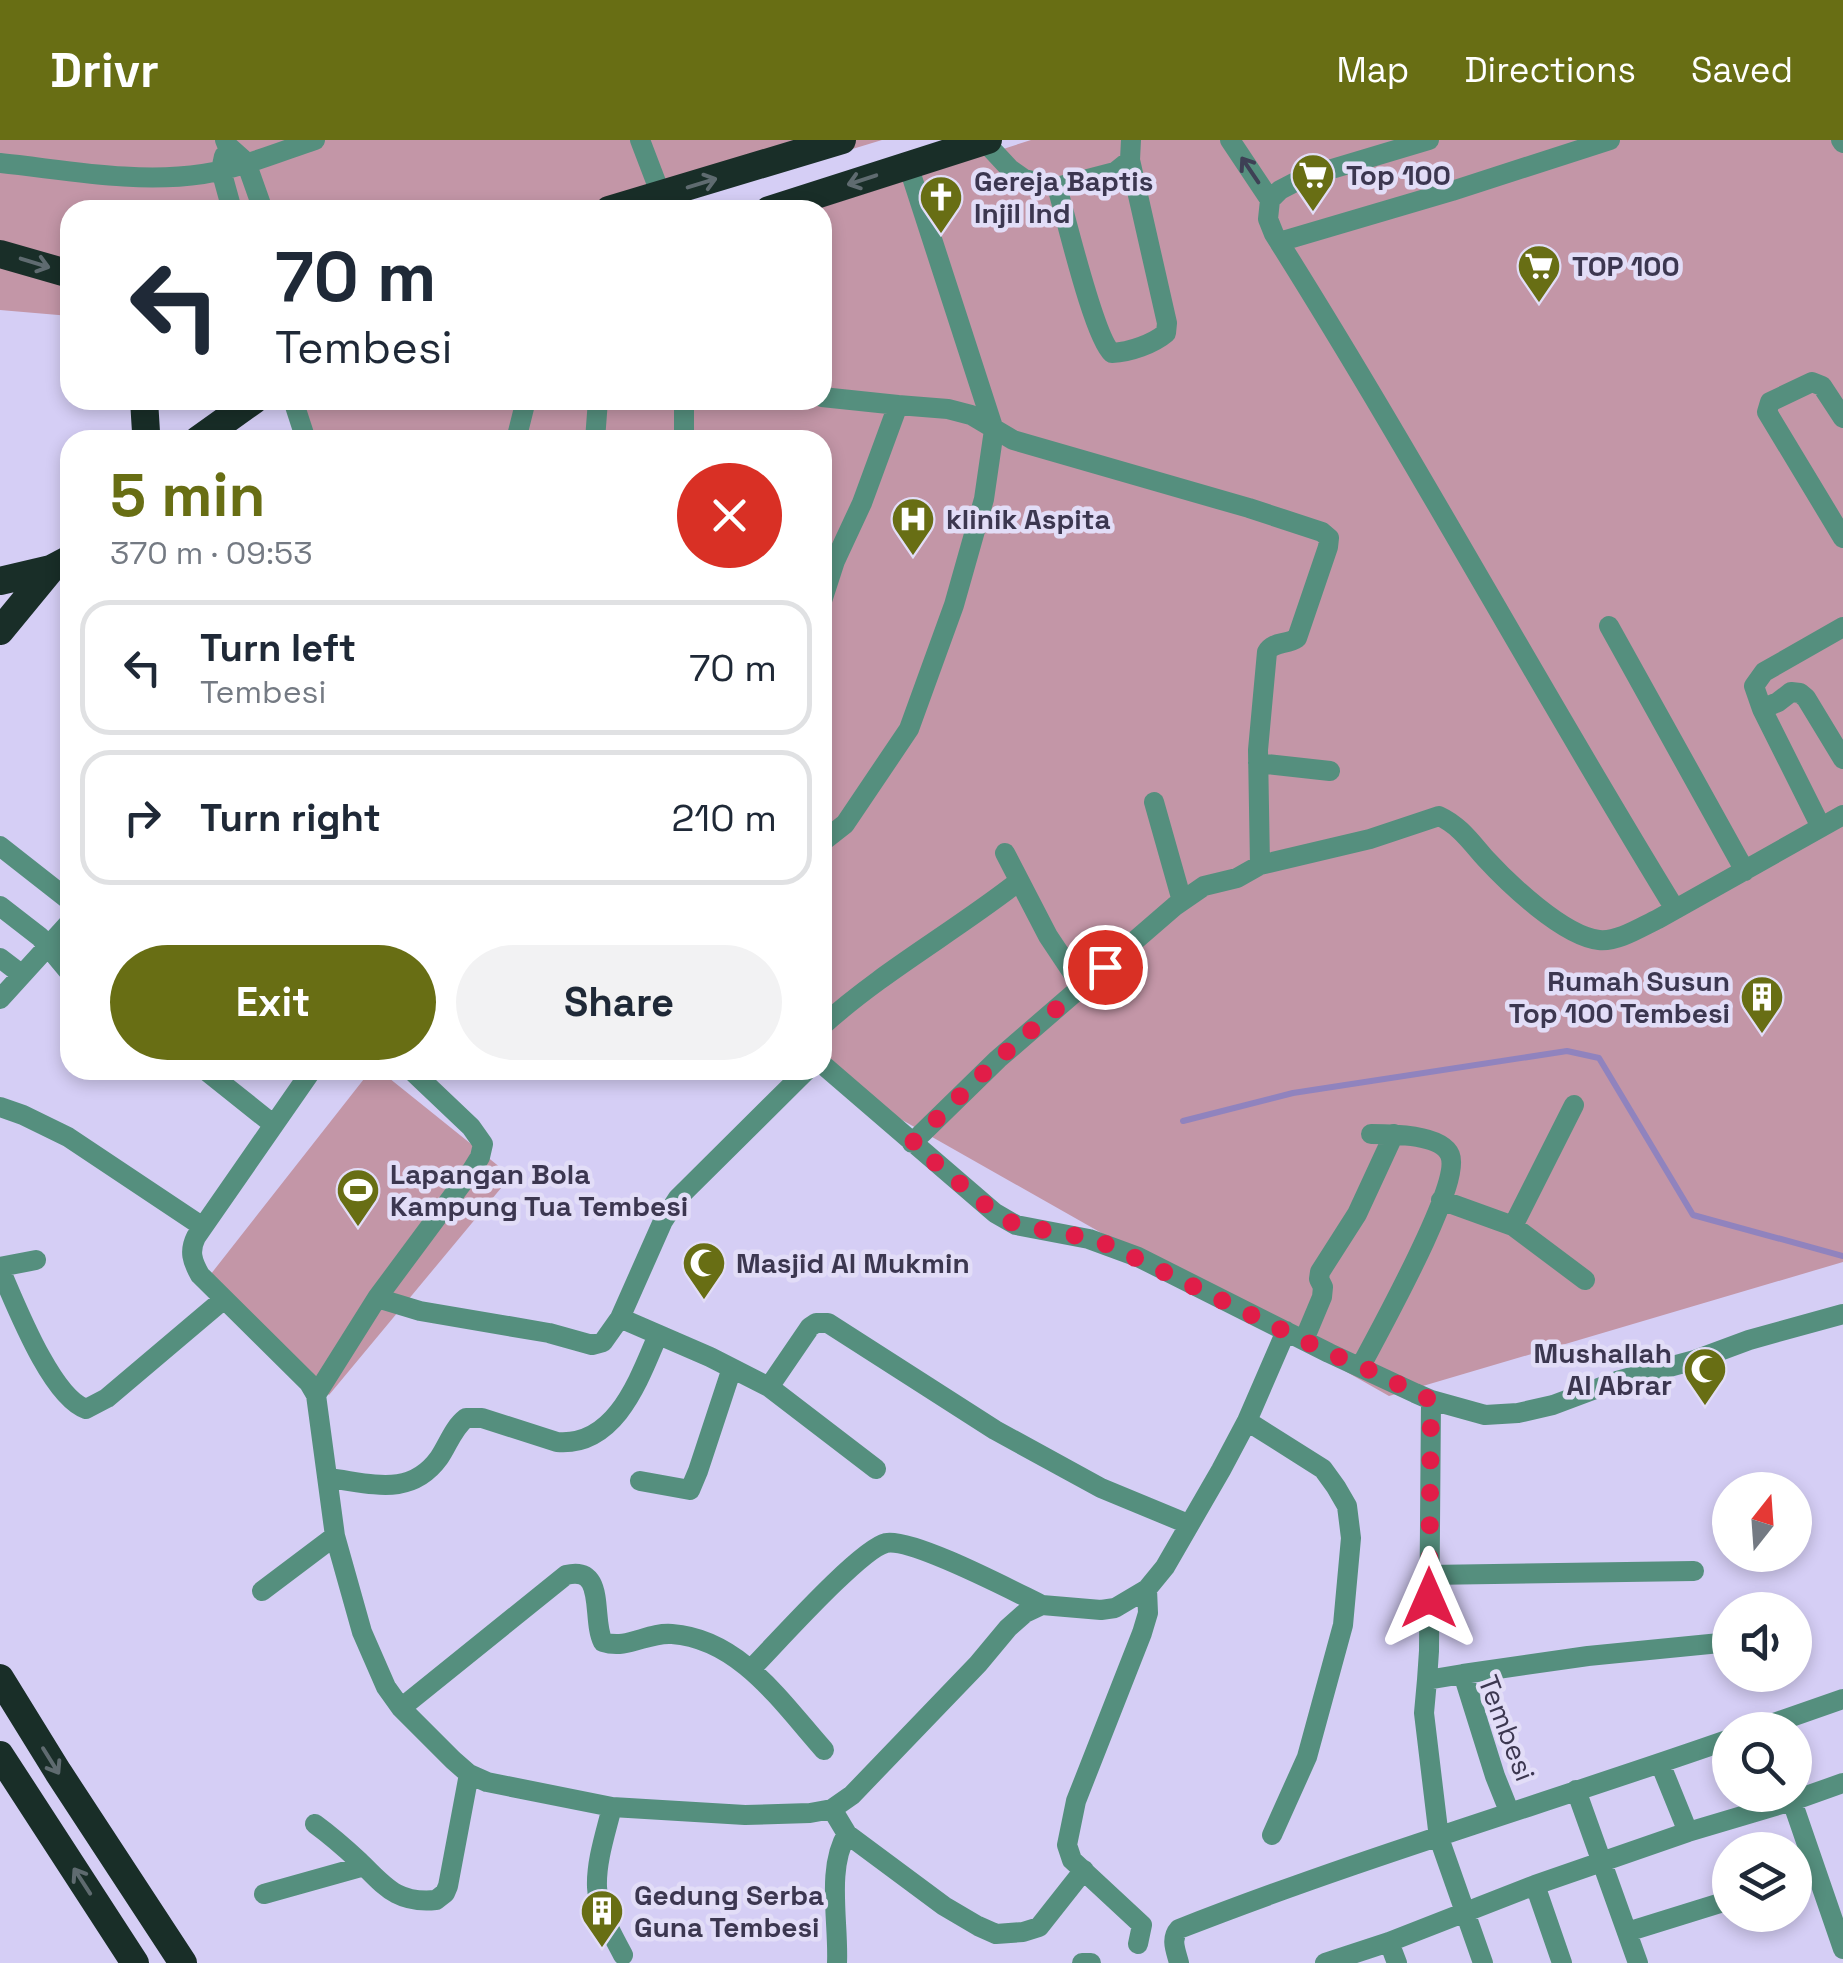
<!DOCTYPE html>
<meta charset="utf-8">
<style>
:root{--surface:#fff;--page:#f2f2f3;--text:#1f2937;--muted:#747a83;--line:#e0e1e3;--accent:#686e14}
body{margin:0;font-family:"Space Grotesk",sans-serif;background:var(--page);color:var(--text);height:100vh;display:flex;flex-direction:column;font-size:38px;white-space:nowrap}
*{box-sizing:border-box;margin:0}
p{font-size:32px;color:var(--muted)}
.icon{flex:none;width:55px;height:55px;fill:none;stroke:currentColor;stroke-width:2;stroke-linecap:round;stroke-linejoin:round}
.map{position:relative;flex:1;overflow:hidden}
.panel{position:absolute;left:60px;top:290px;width:772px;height:650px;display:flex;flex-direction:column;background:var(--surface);border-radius:30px;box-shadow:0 5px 15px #0003}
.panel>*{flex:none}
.hud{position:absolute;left:60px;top:60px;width:772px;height:210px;border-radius:30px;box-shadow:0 5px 15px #0003;background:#fff;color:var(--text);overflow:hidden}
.needle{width:65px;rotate:17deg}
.tools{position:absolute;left:1712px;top:1332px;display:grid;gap:20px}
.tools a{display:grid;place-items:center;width:100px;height:100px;border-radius:50%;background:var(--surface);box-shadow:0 5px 15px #0003;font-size:50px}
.pin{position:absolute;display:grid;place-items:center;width:85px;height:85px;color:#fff;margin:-42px;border:5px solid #fff;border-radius:50%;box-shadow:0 2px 10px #0007}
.me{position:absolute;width:110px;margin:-55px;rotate:0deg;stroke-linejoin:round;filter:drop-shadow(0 0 8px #0008)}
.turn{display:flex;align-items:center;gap:35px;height:210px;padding:0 50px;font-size:45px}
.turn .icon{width:130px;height:130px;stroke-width:2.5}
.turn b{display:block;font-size:70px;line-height:85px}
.round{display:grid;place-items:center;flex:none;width:105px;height:105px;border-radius:52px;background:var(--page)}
.summary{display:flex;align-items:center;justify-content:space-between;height:170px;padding:0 50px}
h1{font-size:60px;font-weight:600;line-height:75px;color:var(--accent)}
.cta{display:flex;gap:20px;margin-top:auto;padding:20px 50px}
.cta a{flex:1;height:115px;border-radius:60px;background:var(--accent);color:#fff;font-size:40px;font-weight:600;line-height:115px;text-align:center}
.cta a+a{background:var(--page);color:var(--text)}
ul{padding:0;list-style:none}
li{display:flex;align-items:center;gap:30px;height:135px;margin:0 20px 15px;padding:0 30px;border:5px solid var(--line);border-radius:30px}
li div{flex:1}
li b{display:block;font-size:38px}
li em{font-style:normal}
header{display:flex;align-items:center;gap:60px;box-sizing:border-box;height:140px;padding:0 50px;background:var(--accent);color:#fff}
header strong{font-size:48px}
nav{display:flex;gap:55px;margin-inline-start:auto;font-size:35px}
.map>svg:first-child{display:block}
</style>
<header>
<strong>Drivr</strong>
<nav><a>Map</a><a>Directions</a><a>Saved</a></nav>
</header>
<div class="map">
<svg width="1843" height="1823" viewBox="0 0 1843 1823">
<rect width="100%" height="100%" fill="#d5cef5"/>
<path fill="#c396a7" d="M0,0h882l-230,70h-582v106l-70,-6z
M1031,0h812v1122l-454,134 -575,-326h8v-630h-511l-13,-40h524v-190h-9z
M371,930h8l132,106 -182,219 -122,-116z"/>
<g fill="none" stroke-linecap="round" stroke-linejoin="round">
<path stroke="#9083be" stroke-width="6" d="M1183,981l110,-28 274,-42 32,7 94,157 150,41"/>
<path stroke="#558f7e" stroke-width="20" d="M225,0l2,5 19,17 17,48
M640,0l21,55
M1230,0l40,60
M1429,0l-124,37 -25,13 -10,10 -2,19 6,15c140,222 264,452 401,675
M1841,0l2,3
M984,1l26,28 14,10 33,8 58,-15 15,-12 1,-20
M224,16l-3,14 11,40
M0,23c67,7 136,21 203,11 38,-6 76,-22 112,-34
M1057,47c9,30 37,151 55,166 18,-1 41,-9 54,-20l1,-10 -37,-163
M1279,102l173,-51 158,-51
M822,257l76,8
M293,260l13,40
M1843,278l-21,-32 -10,-4 -42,20 -3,10 76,126
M516,300l10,-40
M595,300l3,-40
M684,300v-40
M822,461l13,-40 27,-58 36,-98 50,4 23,6 42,25 236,68 73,24 7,6 -1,9 -31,91c-10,7 -24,3 -30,14l-9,98 2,115
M1609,486l136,245
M1762,569l-8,-23 10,-14 79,-45
M1258,623l72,8
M1154,662l28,99
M1821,687l-59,-118 16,-7 13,-10 9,1 6,5 37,61
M822,702l23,-18 64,-95 45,-124 30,-106 10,-69 -86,-265
M0,706l70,55
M1005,713l43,83 34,51
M0,766l40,31 30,36
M0,818l21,16
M0,859l70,-77
M822,886c61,-55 132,-94 196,-144
M822,924l173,149 21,12 73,14 49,18 191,96 86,40 16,7 54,15 33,-2 35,-8 64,-24 78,-21 54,-20 94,-26
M205,930l69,55
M312,930l-116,167c-7,14 -4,24 4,38l109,108 7,12 19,141 27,96 24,55 15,21 52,52 16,14 18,8 125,25 133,8 65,-2 22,-4 20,-14 126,-131 30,-36 17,-15 17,-8 59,5 14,-2 32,-19 18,-22 56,-97 26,-49 39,-90
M807,930l-129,128 -15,23 -43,97 90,39 59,30 41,-60 6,-4h12l167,107 106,58 87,36
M0,967l23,8 45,22 135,90
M912,1003l86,-84 177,-153 29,-20 33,-8 23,-13 110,-26 69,-23c20,9 32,26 46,42 23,25 78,78 114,82 19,2 42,-13 59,-21l185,-104
M1441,1060l72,26 72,54
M1513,1086l61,-121
M0,1127l36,-7
M0,1129c15,34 51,128 86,140l21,-11 117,-99
M377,1158l95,-128 8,-13 3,-13 -12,-17 -60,-57
M1304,1200l18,-43 1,-10 -4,-8 1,-7 37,-58 37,-80
M1361,1226c17,-33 101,-182 89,-211 -9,-21 -60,-21 -79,-21
M769,1247l107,82
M316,1255l61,-97 43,13 129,22 43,12 11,-3 17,-24
M1431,1260l-2,251 -2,29 36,-6 32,102 14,35
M1247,1281l76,48 13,18 11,19 4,32 -8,87 -36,132 -35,78
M328,1338c43,5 82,20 111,-20 9,-13 14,-30 27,-40h16l75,24c59,5 82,-63 101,-107
M640,1341l50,9 8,-19 34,-103
M1429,1435l265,-4
M262,1451l73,-55
M751,1529c23,-23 109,-120 135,-126 27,-5 127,48 156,62
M1463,1534l125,-18 142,-14
M1427,1540l-3,33 15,125 44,125
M401,1568l165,-133c41,-10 25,44 37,67 25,8 44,-10 69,-8 68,5 110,69 152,116
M1754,1590l89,-31
M1660,1623l28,69
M1576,1650l62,173
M1792,1661l51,148
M612,1667c-6,25 -16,54 -15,80 1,24 15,47 26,68
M832,1669l15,25 97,72 34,20 18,8 27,-2 16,-5 45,-57
M315,1684c15,11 30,24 44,37 25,24 37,43 77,39l9,-7 3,-7 21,-112
M1535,1745l27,78
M264,1754l100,-28
M1627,1792l103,-32
M1389,1802l8,21
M1138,1804l4,-19 -70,-65 -5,-15 9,-44 66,-168 6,-20 -1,-24
M837,1823c2,-39 -11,-95 10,-129
M1082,1823h9
M1179,1823c-3,-12 -9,-24 0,-34 181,-71 368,-126 551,-190
M1325,1823l64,-21 146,-57 153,-53 104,-31 51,-18"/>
<path stroke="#192e28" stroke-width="28" d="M609,70l233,-70
M769,70l219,-70
M0,114l70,20
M144,260l2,32 -2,8
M198,300l56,-40
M0,441l51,-12
M0,491l51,-62 19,-10
M0,1538l58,94 125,191
M0,1615l135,208"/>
</g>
<defs><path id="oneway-shaft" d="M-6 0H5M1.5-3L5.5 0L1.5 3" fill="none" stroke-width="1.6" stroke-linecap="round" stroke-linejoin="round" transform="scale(2.5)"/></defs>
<use stroke="#3e4055" href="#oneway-shaft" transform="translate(1250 30) rotate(-124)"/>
<g stroke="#5f6b70">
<use href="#oneway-shaft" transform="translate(862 40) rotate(162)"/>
<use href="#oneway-shaft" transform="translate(702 43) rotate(-17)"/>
<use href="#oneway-shaft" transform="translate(35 123) rotate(17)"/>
<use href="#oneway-shaft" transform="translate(51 1621) rotate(58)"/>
<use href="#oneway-shaft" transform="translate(82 1741) rotate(-123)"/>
</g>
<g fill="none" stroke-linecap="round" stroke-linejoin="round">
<path stroke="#e11d48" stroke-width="18" stroke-dasharray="0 32.4" d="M1105,827l-107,92 -86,84 83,70 21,12 73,13 22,8 218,107 32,13 70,34 -2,198"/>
</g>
<defs>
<g id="supermarket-pin" transform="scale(2.25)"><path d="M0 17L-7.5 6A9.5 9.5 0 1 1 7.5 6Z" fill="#686e14" stroke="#e2ddf7"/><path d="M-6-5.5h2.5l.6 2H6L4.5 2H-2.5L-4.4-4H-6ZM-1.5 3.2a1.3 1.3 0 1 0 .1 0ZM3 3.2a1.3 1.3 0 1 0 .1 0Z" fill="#fff"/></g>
<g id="church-pin" transform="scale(2.25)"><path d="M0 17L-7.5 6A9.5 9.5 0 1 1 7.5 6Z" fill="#686e14" stroke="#e2ddf7"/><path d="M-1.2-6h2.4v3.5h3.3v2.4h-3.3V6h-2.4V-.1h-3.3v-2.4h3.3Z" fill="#fff"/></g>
<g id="hospital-pin" transform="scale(2.25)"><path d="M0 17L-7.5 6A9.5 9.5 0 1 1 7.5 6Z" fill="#686e14" stroke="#e2ddf7"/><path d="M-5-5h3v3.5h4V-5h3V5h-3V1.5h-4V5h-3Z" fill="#fff"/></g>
<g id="building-pin" transform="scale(2.25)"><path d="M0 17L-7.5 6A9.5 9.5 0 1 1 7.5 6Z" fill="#686e14" stroke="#e2ddf7"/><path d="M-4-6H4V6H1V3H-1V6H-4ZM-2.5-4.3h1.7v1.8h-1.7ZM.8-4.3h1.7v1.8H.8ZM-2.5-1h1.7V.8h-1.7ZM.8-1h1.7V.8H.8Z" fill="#fff"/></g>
<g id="stadium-pin" transform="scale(2.25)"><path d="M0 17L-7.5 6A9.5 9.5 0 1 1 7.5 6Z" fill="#686e14" stroke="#e2ddf7"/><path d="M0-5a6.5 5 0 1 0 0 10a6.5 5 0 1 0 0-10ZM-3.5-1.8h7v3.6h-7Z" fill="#fff"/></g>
<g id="mosque-pin" transform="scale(2.25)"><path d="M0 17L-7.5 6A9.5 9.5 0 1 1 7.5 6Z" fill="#686e14" stroke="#e2ddf7"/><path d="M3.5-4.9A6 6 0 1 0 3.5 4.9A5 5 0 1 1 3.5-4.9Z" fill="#fff"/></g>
</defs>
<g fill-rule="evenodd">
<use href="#supermarket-pin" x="1313" y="35"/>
<use href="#church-pin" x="941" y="57"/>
<use href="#supermarket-pin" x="1539" y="126"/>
<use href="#hospital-pin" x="913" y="379"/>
<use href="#building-pin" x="1762" y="857"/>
<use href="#stadium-pin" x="358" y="1050"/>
<use href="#mosque-pin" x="704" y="1123"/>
<use href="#mosque-pin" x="1705" y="1229"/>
<use href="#building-pin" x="602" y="1771"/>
</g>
<g text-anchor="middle" stroke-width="9" stroke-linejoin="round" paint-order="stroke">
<g font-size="28" font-weight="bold" fill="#3c3750" stroke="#e2ddf7" text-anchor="start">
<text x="1346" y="45">Top 100</text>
<text x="974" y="51">Gereja Baptis<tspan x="974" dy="32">Injil Ind</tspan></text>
<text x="1572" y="136">TOP 100</text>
<text x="946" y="389">klinik Aspita</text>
<text x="1730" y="851" text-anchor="end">Rumah Susun<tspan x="1730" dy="32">Top 100 Tembesi</tspan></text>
<text x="390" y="1044">Lapangan Bola<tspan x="390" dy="32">Kampung Tua Tembesi</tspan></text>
<text x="736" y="1133">Masjid Al Mukmin</text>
<text x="1672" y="1223" text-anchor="end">Mushallah<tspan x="1672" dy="32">Al Abrar</tspan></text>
<text x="634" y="1765">Gedung Serba<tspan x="634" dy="32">Guna Tembesi</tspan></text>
</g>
<g font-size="28" fill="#3c3750" stroke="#e2ddf7">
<text transform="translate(1507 1588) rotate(69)" y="10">Tembesi</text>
</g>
</g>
</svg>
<div class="tools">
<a><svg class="needle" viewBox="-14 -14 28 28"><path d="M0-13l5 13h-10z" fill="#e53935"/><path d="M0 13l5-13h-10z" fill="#747a83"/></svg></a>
<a><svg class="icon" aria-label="sound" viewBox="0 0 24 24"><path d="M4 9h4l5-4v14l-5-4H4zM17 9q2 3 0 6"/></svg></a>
<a><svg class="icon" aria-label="search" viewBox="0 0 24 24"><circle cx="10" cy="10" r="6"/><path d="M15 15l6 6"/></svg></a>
<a><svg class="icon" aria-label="layers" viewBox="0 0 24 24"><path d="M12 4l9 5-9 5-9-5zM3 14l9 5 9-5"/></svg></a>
</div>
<div class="pin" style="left:1105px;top:827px;background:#d93025"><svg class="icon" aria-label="arrive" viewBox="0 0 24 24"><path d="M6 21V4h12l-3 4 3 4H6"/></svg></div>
<svg class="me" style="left:1429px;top:1458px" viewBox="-20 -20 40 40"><path d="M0-17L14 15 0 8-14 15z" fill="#e11d48" stroke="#fff" stroke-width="4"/></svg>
<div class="hud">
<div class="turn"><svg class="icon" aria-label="left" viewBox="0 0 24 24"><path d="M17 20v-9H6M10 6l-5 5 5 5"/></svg><div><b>70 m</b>Tembesi</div></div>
</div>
<section class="panel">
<div class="summary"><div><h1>5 min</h1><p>370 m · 09:53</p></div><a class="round" style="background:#d93025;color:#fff"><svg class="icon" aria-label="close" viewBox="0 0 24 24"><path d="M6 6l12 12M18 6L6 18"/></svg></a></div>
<ul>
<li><svg class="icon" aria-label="left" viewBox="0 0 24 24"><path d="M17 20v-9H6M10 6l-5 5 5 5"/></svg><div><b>Turn left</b><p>Tembesi</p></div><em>70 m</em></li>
<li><svg class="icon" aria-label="right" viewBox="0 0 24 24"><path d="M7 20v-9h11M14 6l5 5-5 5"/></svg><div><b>Turn right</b></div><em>210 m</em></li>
</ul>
<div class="cta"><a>Exit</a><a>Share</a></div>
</section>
</div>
